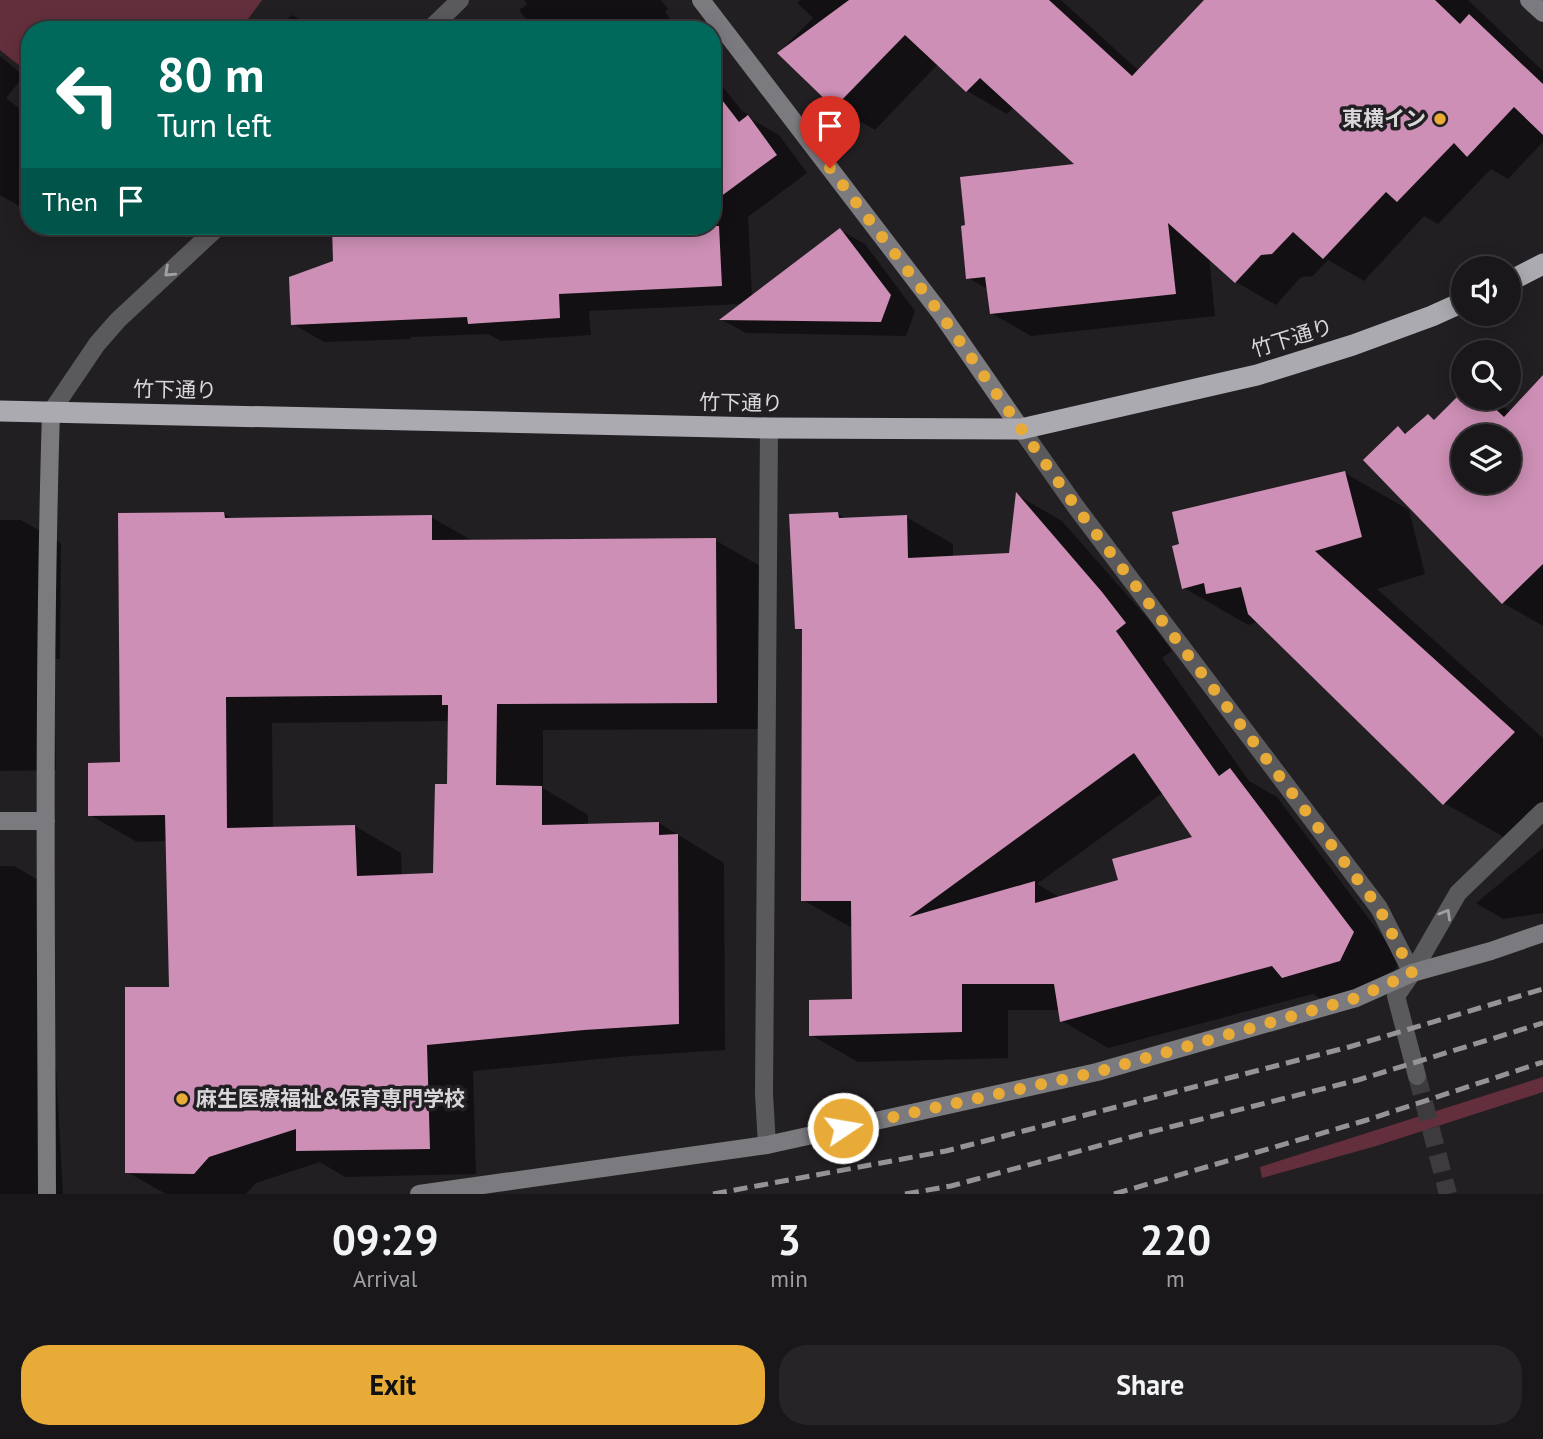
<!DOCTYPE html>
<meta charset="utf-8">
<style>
:root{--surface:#1a171a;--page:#272427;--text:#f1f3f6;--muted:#9f9fa2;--line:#383639;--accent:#e8ab37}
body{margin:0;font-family:"PT Sans","Noto Sans JP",sans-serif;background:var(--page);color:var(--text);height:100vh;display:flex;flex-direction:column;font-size:26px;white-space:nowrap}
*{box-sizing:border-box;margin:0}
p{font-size:23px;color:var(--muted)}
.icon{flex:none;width:38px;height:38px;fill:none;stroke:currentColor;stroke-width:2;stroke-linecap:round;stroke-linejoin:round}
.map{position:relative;height:1194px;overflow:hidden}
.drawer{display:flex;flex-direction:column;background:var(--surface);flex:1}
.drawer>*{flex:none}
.guide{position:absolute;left:21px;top:21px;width:700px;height:214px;border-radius:28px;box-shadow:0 4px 18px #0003,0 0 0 2px var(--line);background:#00695c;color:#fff;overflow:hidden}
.tools{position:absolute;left:1451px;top:256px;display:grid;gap:14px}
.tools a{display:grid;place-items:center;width:70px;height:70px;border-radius:50%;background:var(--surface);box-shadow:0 4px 18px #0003,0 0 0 2px var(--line);font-size:35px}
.pin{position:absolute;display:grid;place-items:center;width:60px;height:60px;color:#fff;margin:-72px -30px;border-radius:50% 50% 50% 0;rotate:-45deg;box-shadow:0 0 7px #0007}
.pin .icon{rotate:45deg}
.me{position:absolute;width:77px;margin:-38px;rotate:78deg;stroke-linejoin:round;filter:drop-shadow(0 0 5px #0008)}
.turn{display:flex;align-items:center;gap:24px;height:147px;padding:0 21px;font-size:32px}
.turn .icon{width:91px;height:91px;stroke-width:2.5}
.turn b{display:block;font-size:49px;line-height:60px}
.then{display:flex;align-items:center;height:66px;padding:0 21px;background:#0003;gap:14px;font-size:26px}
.eta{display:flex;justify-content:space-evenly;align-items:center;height:119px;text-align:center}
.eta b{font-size:42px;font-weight:700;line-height:49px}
.primary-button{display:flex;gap:14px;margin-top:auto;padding:14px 21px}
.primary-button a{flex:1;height:80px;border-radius:28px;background:var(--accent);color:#111;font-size:28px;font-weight:700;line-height:80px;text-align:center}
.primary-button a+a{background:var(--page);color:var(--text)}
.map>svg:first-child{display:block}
</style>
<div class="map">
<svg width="1543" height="1194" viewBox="0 0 1543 1194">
<rect width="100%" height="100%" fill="#221f23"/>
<path fill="#642f3c" d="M0,0h262l-22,30h-210v44l-30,-24z
M1543,1077v15l-167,54 -114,32 -2,-11z"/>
<path fill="#0007" fill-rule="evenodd" d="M524,0h137l7,9 -3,3 14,18h-145l-15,-20 8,-6z
M800,0h261l78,71 67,-71h262l75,71v71l-35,37 -17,-10 -53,55 -14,-8 -60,65 -36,-21 -15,16 -12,1 -25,28 -40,-23 -27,-25 6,59 -184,20 -40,-23 -2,-23 -21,-12 110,-112 -64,-59 -7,7 -40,-23 -29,-27 -63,66 -40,-23 -56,-55 34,-34 -16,-15z
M292,15l14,8 6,7h-37z
M0,56l24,20 -18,22 24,19v95l-30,-17z
M712,73l30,38 8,5 3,4 26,15 28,38 -59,44 4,80 88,-67 25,14 50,67 -9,25 -160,-3 -24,-13 21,-16 -154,7 2,24 -90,6 -13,-7 -78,3v2l-86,3 -31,-18 42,-62 -1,-36h378z
M1543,390v236l-40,-23 -105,-175 10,6 20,-18 8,5 27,-28v4h25l23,15zM1463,436h45v45h-45z
M1345,473l64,37 16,64 -48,15 166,149v68l-34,34 -65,-37 -186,-181 -10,3 -64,-37z
M1017,495l45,26 87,99 23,31 -10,7 87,123 28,16 123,163 -13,27 -57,17 -17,-10 -205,54 -46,-27 -2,-11h-52v48l-150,4 -47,-27 43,-34 -1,-74h-3l-47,-27 1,-268 -7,-4 41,-114 9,5 59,-2 47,27v13l58,-2zM1164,792l31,46 -75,43 -59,17 -24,-14z
M224,514l9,5 198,-2 42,24 242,-1 47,27 1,162 -220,1v58l45,27v11l71,-3 65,40 1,187 -94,6 -158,15 3,103 -131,3 -25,-15 -64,21 -10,11h-80l-39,-22 44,-184 -4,-147 -30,1 -47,-27 32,-51zM449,721v65l-14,89 -33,1 -1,-23 -46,-27 -82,2 -1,-105z
M0,520h21l40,23 -1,116h-7l3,111 -56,1z
M1543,848v65l-40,6 -27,-16z
M0,866h14l40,23v177l2,2 7,126h-63z"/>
<path fill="#cd8fb5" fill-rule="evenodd" d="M849,0h200l83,76 72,-76h231l25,24 9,-10 74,70v51l-29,-28 -47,50 -13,-14 -57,59 -11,-10 -63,67 -30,-27 -21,22 -11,1 -26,28 -67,-60 8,71 -186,20 -5,-37 -19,2 -5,-53 4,-1 -5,-48 114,-13 -94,-86 -14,14 -61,-57 -71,73 -57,-55z
M712,87l27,35 9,-7 29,40 -65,48z
M332,226h387l3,60 -163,8 1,24 -92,6 -1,-7 -176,8 -2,-48 44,-16z
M840,228l51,67 -10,27 -162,-2z
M1543,375v189l-41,40 -139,-144 35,-34 7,8 23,-20 6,6 29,-29v6h20l21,20zM1463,436h45v45h-45z
M1345,471l17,66 -47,14 200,181 -72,73 -195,-191 -7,-27 -35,7 -2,-11 -22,6 -10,-43 7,-2 -7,-32z
M1016,492l86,100 24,31 -10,8 103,145 11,-8 124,164 -14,29 -58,17 -10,-12 -212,56 -6,-38h-92v48l-153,4v-36l43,-1 -1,-98h-50l1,-272h-7l-6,-115 49,-2 1,6 68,-3 1,43 101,-5zM1134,753l58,84 -80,22 6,21 -83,23v-22l-126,36z
M224,512l1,6 207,-3v25l284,-2 1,165 -220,1 -1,81 46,1v39l117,-3v13l19,-1 1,190 -95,6 -157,15 3,104 -134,2v-22l-87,28 -15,17 -69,-1v-186h44l-4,-172 -77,1v-53l32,-1 -2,-249zM442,695v10h6l-1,79h-12l-2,89 -76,3 -2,-51 -128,3 -1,-131z"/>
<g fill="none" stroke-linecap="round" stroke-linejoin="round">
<path stroke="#3d3b3e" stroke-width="18" stroke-dasharray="18 9" stroke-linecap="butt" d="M1417,1076l31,118"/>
<path stroke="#5a5a5c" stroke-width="18" d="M429,30l31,-30
M51,412l46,-68 21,-24 101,-94
M1021,429l55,78 303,401 33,65
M1417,1076l-21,-80 16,-23 46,-80 85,-82
M767,1145l-3,-51 5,-666"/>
<path stroke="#7b7a7e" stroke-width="18" d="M701,0l241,315 79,114
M1529,0l14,13
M0,821h46
M47,1194c-1,-261 -4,-522 4,-782
M419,1194l348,-49 330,-73 259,-74 56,-25 79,-22 52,-18"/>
<path stroke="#abaab0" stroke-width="21" d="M1508,282l35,-18
M0,411l769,17 252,1 236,-54 96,-30 79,-29 31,-14"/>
<path stroke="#959396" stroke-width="5" stroke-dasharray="14 7" stroke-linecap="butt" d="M713,1194l233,-43 403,-104 194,-58
M905,1194l46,-8 191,-52 216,-54 185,-57
M1114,1194l253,-74 176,-58"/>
</g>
<defs><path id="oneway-chevron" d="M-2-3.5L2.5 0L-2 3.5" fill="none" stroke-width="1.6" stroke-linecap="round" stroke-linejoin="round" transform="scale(1.75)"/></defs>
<g stroke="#a09fa1">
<use href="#oneway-chevron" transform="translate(169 272) rotate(137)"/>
<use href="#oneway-chevron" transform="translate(1446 914) rotate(-60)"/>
</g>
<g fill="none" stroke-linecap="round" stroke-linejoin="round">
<path stroke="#e8ab37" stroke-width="12" stroke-dasharray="0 21.6" d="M830,168l112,148 134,191 303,401 33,65 -56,25 -259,74 -254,56"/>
</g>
<g fill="#e8ab37" stroke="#221f23" stroke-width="2.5">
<circle cx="1440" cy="119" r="7"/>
<circle cx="182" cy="1099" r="7"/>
</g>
<g text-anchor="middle" stroke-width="7" stroke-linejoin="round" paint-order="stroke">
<g font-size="21" font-weight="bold" fill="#d9d7da" stroke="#221f23" text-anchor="end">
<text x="1426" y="126">東横イン</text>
<text x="196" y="1106" text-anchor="start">麻生医療福祉&amp;保育専門学校</text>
</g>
<g font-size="21" fill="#d9d7da" stroke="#221f23">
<text transform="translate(1292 338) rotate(-17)" y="7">竹下通り</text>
<text transform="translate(175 390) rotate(1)" y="7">竹下通り</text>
<text transform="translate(741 403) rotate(1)" y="7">竹下通り</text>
</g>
</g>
</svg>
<div class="tools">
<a><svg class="icon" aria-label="sound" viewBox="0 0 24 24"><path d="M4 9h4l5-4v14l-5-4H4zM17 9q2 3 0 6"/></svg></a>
<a><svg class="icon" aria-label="search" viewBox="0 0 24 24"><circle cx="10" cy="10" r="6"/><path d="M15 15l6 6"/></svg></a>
<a><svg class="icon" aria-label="layers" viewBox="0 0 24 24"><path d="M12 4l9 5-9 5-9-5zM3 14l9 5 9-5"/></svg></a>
</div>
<div class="pin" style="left:830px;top:168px;background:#d93025"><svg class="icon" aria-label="arrive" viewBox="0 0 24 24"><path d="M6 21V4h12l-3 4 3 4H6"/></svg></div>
<svg class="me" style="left:843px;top:1128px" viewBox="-20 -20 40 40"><circle r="17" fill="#e8ab37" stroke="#fff" stroke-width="3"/><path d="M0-11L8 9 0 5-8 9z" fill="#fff"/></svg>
<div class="guide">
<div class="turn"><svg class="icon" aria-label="left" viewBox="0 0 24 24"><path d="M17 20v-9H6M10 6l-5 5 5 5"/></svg><div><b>80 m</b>Turn left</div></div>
<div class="then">Then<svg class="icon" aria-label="arrive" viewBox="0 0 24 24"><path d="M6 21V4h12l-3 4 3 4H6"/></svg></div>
</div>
</div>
<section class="drawer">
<div class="eta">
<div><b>09:29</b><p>Arrival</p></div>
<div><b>3</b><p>min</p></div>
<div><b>220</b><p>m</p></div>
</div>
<div class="primary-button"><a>Exit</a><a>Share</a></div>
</section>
